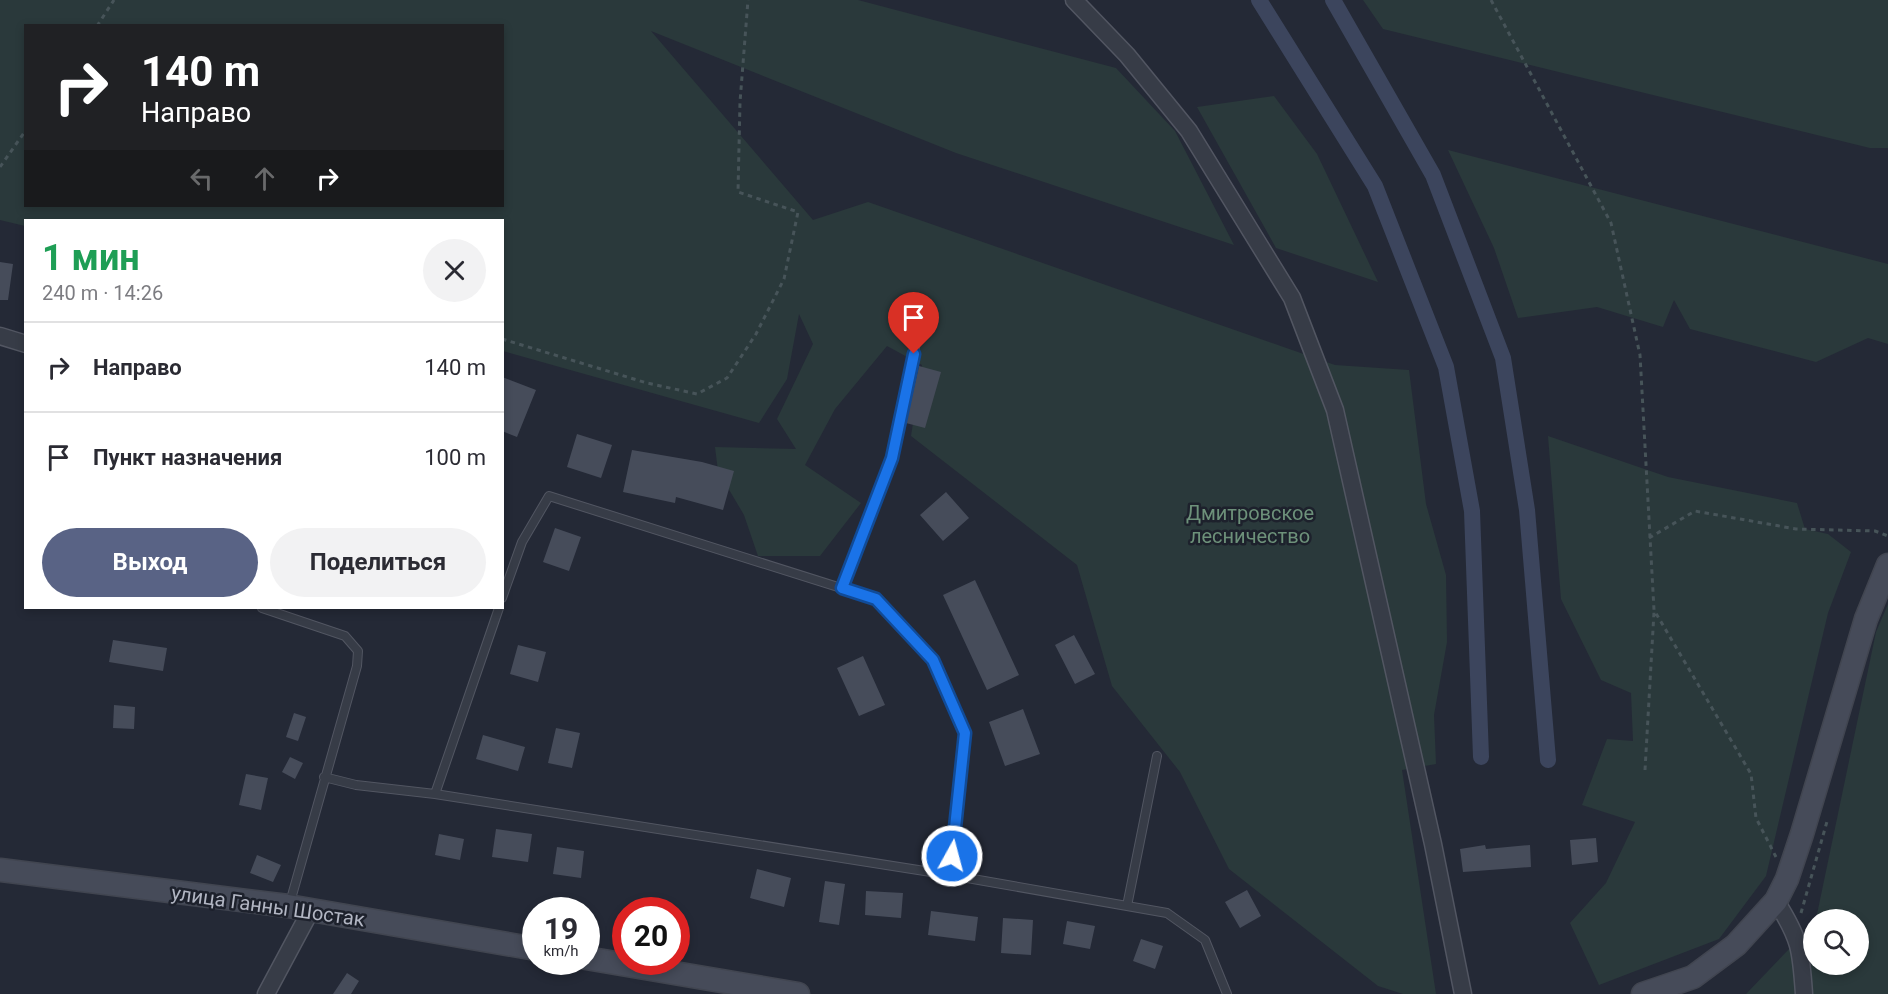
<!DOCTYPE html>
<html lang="ru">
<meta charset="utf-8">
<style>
:root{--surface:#fff;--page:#f2f2f3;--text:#2b2b33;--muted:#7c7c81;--line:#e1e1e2;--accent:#596385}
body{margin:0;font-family:Roboto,sans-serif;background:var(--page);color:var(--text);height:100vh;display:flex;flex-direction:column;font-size:22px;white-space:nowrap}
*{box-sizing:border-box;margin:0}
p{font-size:20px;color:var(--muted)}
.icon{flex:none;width:33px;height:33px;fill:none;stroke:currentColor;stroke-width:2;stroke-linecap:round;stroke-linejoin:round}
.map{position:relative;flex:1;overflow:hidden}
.details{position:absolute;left:24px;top:219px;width:480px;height:390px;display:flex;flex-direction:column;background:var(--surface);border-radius:0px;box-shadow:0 3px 9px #0003}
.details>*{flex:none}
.guide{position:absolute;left:24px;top:24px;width:480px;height:183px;border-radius:0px;box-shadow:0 3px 9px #0003;background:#202124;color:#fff;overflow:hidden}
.fabs{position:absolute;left:1803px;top:909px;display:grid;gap:12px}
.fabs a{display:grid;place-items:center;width:66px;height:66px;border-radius:50%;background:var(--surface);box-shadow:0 3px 9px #0003;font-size:30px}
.speed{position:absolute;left:522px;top:897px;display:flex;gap:12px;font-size:30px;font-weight:700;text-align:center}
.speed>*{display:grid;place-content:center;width:78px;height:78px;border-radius:50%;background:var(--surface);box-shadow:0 3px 9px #0003;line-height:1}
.speed small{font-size:15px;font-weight:400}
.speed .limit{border:9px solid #d22;background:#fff;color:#111}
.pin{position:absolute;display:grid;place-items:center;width:51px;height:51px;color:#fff;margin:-62px -26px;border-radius:50% 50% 50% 0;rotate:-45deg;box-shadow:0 0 6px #0007}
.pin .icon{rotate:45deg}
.me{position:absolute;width:66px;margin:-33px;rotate:7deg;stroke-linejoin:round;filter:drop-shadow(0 0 4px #0008)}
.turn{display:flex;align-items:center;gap:21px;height:126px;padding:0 18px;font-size:27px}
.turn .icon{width:78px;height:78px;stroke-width:2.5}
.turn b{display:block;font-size:42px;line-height:51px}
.lanes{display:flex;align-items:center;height:57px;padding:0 18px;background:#0003;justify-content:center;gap:30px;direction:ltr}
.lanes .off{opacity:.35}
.round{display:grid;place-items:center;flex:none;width:63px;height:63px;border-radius:32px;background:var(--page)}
.head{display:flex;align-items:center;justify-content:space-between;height:102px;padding:0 18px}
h1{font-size:36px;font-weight:700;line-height:45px;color:#1e9e55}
.action{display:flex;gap:12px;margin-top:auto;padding:12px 18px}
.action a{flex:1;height:69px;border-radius:36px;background:var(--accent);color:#fff;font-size:24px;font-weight:700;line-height:69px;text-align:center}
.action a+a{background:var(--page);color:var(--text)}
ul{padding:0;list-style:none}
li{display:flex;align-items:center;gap:18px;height:90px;padding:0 18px;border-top:2px solid var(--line)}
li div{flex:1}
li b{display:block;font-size:22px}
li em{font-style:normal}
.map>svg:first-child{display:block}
</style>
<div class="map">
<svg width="1888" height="994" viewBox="0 0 1888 994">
<rect width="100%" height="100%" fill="#242936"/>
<path fill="#2a393b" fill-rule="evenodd" d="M0,0h858l258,68 59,63 59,114 -278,-92 -305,-122 162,189 55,-18 467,163 74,5 17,134 20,71 1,67 -13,73 2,49 -34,6 34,224h-33l-25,-8 -149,-117 -49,-97 -68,-86 -35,-121 -166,-129 11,-71 -35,-19 -52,63 -30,56 56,38 -41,53h-62l-14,-41 -26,-44 -3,-24 81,2 -19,-30 36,-75 -14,-30 -12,65 -28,44 -256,-72 -1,-131h-476l-1,6 -25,-6zM26,26h476v180h-476z
M1363,0h525v148h-18l-487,-119z
M1274,96l43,58 61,128 -102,-34 -79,-141z
M1448,150l440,114v80l-20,-6 -52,24 -126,-33 -16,-29 -11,27 -66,-20 -79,11 -24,-70z
M1548,436l120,41 129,26 8,26 23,5 23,18 -23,61 -62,263 -47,63 -120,46 -29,-62 36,-40 29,-61 -53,-17 25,-66 26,2 -2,-48 -30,-13 -40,-81z
M1888,604v390h-142l67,-70 1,40h44v-44l-42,-1 60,-287z"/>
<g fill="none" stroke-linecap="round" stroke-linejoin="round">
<path stroke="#3c455d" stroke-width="16" d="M1259,0l116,186 71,181 26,144 9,246
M1333,0l100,175 70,183 24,152 21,250"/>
</g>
<path fill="#464c5a" d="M0,262l13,2 -5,36h-8z
M919,366l22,6 -16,56 -19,-5z
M502,377l34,13 -19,47 -15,-6z
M577,434l35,11 -11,33 -34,-11z
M632,450l70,12 32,9 -11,39 -47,-13 -1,6 -52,-11z
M946,492l23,26 -26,23 -23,-26z
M555,528l26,9 -12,34 -26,-9z
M975,580l44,95 -32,15 -44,-95z
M1074,635l21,39 -20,10 -20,-39z
M113,640l54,8 -4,23 -54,-9z
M518,645l28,7 -8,30 -28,-8z
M863,656l22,49 -26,11 -22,-48z
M114,705l21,2 -1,22 -21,-1z
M1023,709l17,45 -35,12 -16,-44z
M294,713l12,4 -8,24 -12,-4z
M556,728l24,5 -8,35 -24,-5z
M483,735l42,12 -7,24 -42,-12z
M290,757l13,6 -8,16 -13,-7z
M246,774l22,4 -7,32 -22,-5z
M496,829l36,5 -4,28 -36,-5z
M439,834l25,5 -4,21 -25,-5z
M1596,838l2,24 -26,3 -2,-25z
M1485,845l1,4 44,-4 1,22 -68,5 -3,-23z
M557,847l27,4 -3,27 -28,-4z
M257,855l24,10 -8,17 -23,-9z
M757,869l34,9 -7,29 -34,-9z
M825,881l20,3 -6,41 -20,-3z
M1247,890l14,26 -21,12 -15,-26z
M866,891l37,2 -2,25 -36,-3z
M931,911l47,6 -3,24 -47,-6z
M1003,918l30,2 -2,35 -30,-2z
M1067,921l28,5 -5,23 -27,-5z
M1141,939l22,7 -8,23 -22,-8z
M347,973l12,8 -8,13h-18z"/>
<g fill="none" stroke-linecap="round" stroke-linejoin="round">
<g stroke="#525662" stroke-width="10">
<path id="service" d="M842,588l50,-130 26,-125
M502,598l20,-56 27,-46 327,103 57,61 32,73 -15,142
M262,608l83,28 13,15 -1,15 -68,240
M324,777l32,8 79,9 515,81 217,38 38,27 22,54
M435,794l64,-186
M1127,906l30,-150"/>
</g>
<g stroke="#525662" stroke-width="19">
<path id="minor" d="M1074,0l53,55 62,76 103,167 43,112 98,434 30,150
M0,336l26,8
M1776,901c24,38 25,48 28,93
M266,994l45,-84"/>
</g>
<g stroke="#414550" stroke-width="25">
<path id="secondary" d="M0,870l288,36 248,43
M586,958l212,36
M1643,994l50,-17 43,-32 40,-44 11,-22 15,-45 64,-215 22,-54"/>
</g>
<path stroke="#475459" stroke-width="3" stroke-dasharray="4.5 4.5" stroke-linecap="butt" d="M1491,0l120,223 29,132 14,255 97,164 5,44 20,39
M97,26l17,-26
M0,167l26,-37
M502,339l145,44 50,11 30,-16 29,-44 28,-55 14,-67 -60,-20 2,-90 8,-102
M1649,538l46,-27 101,18 79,2 13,5
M1645,770l9,-158
M1801,913l27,-95"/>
<use href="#service" stroke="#373c47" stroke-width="8"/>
<use href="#minor" stroke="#373c47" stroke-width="16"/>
<use href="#secondary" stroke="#464b59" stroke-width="22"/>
</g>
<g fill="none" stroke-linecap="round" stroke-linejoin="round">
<g stroke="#114b97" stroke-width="15">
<path id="route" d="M914,354l-22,104 -50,130 34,11 57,61 32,73 -13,123"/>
</g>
<use href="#route" stroke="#1a73e8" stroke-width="10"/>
</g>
<g text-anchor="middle" stroke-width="5" stroke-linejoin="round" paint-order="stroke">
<g font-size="20" fill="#6d917a" stroke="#1d212c">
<text x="1250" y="520">Дмитровское<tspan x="1250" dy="23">лесничество</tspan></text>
</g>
<g font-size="20" fill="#b2b6c3" stroke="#1d212c">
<text transform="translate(268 906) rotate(8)" y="7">улица Ганны Шостак</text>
</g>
</g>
</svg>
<div class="fabs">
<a><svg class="icon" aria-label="search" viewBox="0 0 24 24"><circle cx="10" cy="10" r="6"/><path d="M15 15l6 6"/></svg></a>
</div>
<div class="speed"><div>19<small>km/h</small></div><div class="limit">20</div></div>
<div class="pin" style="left:914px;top:354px;background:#d93025"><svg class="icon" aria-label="arrive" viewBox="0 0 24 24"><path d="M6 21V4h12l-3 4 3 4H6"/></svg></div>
<svg class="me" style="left:952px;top:856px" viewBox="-20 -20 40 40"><circle r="17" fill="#1a73e8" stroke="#fff" stroke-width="3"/><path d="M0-11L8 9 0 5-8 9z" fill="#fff"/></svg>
<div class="guide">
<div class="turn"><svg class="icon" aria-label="right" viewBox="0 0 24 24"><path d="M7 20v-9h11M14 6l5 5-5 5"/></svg><div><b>140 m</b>Направо</div></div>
<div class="lanes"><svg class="icon off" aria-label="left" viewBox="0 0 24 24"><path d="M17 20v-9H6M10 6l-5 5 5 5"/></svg><svg class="icon off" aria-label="ahead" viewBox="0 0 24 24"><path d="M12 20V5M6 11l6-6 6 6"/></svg><svg class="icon" aria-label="right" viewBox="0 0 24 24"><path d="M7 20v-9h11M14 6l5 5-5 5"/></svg></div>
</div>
<section class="details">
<div class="head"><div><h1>1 мин</h1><p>240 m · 14:26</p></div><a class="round"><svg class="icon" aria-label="close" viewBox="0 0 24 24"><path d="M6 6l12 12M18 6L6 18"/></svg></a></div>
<ul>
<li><svg class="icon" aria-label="right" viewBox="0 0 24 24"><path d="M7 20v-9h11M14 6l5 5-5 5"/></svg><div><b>Направо</b></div><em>140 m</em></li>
<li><svg class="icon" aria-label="arrive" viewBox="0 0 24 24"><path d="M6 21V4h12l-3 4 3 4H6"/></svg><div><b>Пункт назначения</b></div><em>100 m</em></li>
</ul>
<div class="action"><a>Выход</a><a>Поделиться</a></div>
</section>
</div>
